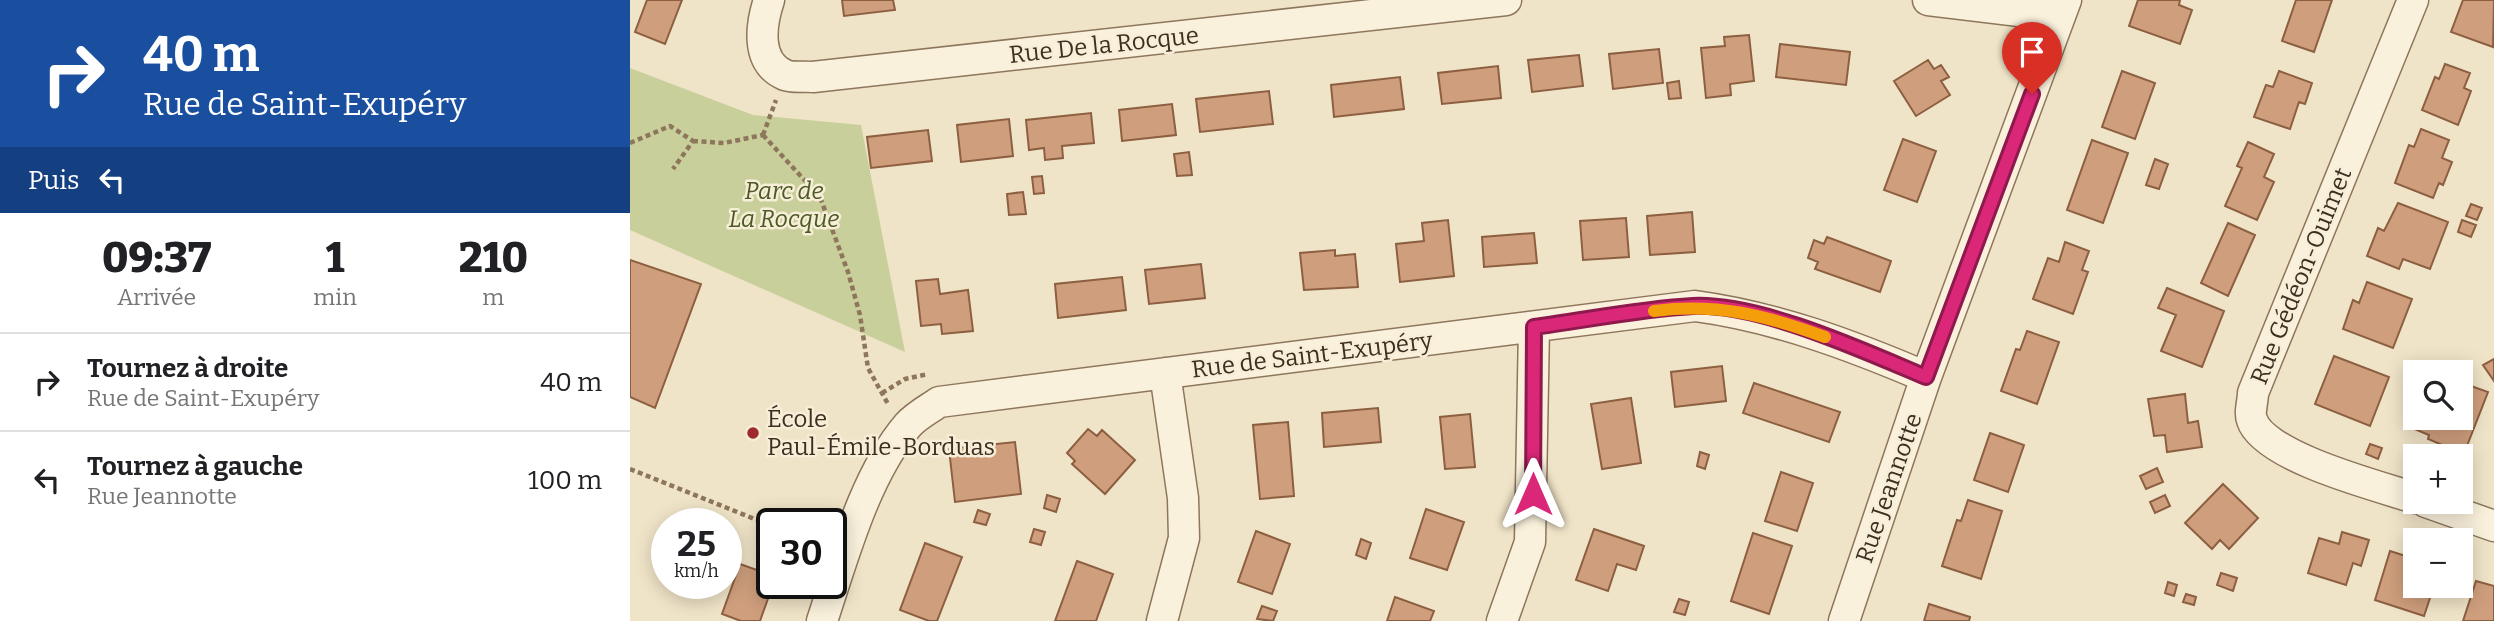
<!DOCTYPE html>
<html lang="fr">
<meta charset="utf-8">
<style>
:root{--surface:#fff;--page:#f2f2f2;--text:#202124;--muted:#757577;--line:#e0e0e0}
body{margin:0;font-family:Bitter,serif;background:var(--page);color:var(--text);height:100vh;display:flex;flex-direction:column;font-size:26px;white-space:nowrap}
*{box-sizing:border-box;margin:0}
p{font-size:23px;color:var(--muted)}
.icon{flex:none;width:38px;height:38px;fill:none;stroke:currentColor;stroke-width:2;stroke-linecap:round;stroke-linejoin:round}
.map{position:relative;flex:1;overflow:hidden}
.details{display:flex;flex-direction:column;background:var(--surface);width:630px}
.details>*{flex:none}
.hud{background:#1a4fa0;color:#fff;overflow:hidden}
.buttons{position:absolute;left:1773px;top:360px;display:grid;gap:14px}
.buttons a{display:grid;place-items:center;width:70px;height:70px;border-radius:0px;background:var(--surface);box-shadow:0 4px 18px #0003;font-size:35px}
.speed{position:absolute;left:21px;top:508px;display:flex;gap:14px;font-size:35px;font-weight:700;text-align:center}
.speed>*{display:grid;place-content:center;width:91px;height:91px;border-radius:50%;background:var(--surface);box-shadow:0 4px 18px #0003;line-height:1}
.speed small{font-size:18px;font-weight:400}
.speed .limit{border:4px solid #111;border-radius:10px;background:#fff;color:#111}
.pin{position:absolute;display:grid;place-items:center;width:60px;height:60px;color:#fff;margin:-72px -30px;border-radius:50% 50% 50% 0;rotate:-45deg;box-shadow:0 0 7px #0007}
.pin .icon{rotate:45deg}
.me{position:absolute;width:77px;margin:-38px;rotate:0deg;stroke-linejoin:round;filter:drop-shadow(0 0 5px #0008)}
.turn{display:flex;align-items:center;gap:24px;height:147px;padding:0 28px;font-size:32px}
.turn .icon{width:91px;height:91px;stroke-width:2.5}
.turn b{display:block;font-size:49px;line-height:60px}
.then{display:flex;align-items:center;height:66px;padding:0 28px;background:#0003;gap:14px;font-size:26px}
.eta{display:flex;justify-content:space-evenly;align-items:center;height:119px;text-align:center}
.eta b{font-size:42px;font-weight:800;line-height:49px}
ul{padding:0;list-style:none}
li{display:flex;align-items:center;gap:21px;height:98px;padding:0 28px;border-top:2px solid var(--line)}
li div{flex:1}
li b{display:block;font-size:26px}
li em{font-style:normal}
main{display:flex;flex:1;min-height:0}
.map>svg:first-child{display:block}
</style>
<main>
<section class="details">
<div class="hud">
<div class="turn"><svg class="icon" aria-label="right" viewBox="0 0 24 24"><path d="M7 20v-9h11M14 6l5 5-5 5"/></svg><div><b>40 m</b>Rue de Saint-Exupéry</div></div>
<div class="then">Puis<svg class="icon" aria-label="left" viewBox="0 0 24 24"><path d="M17 20v-9H6M10 6l-5 5 5 5"/></svg></div>
</div>
<div class="eta">
<div><b>09:37</b><p>Arrivée</p></div>
<div><b>1</b><p>min</p></div>
<div><b>210</b><p>m</p></div>
</div>
<ul>
<li><svg class="icon" aria-label="right" viewBox="0 0 24 24"><path d="M7 20v-9h11M14 6l5 5-5 5"/></svg><div><b>Tournez à droite</b><p>Rue de Saint-Exupéry</p></div><em>40 m</em></li>
<li><svg class="icon" aria-label="left" viewBox="0 0 24 24"><path d="M17 20v-9H6M10 6l-5 5 5 5"/></svg><div><b>Tournez à gauche</b><p>Rue Jeannotte</p></div><em>100 m</em></li>
</ul>
</section>
<div class="map">
<svg width="1864" height="621" viewBox="0 0 1864 621">
<rect width="100%" height="100%" fill="#f0e4c8"/>
<path fill="#c9cf9b" d="M0,68l123,47 108,10 44,227 -275,-122z"/>
<path fill="#cf9f7d" stroke="#8d5f41" stroke-width="2" d="M17,0h35l-17,44 -30,-12z
M212,0h51l2,10 -51,6z
M1508,0h42l-1,5 13,5 -12,34 -51,-18z
M1666,0h36l-18,52 -32,-11z
M1833,0h31l-1,47 -42,-15z
M1119,35l5,46 -24,3 1,11 -25,3 -5,-50 24,-2 -1,-9z
M1150,44l70,8 -4,33 -70,-8z
M1029,49l4,34 -50,6 -4,-35z
M949,55l4,31 -51,6 -4,-32z
M1298,60l6,9 7,-4 8,12 -8,4 9,14 -34,21 -22,-35z
M1815,64l25,9 -6,15 7,3 -13,34 -36,-15 13,-33 4,2z
M868,66l3,32 -59,6 -4,-31z
M1492,71l33,12 -20,56 -33,-12z
M1649,71l33,12 -7,21 -6,-2 -9,27 -36,-12 12,-32 7,2z
M770,77l4,32 -70,8 -3,-32z
M1049,81l2,17 -12,1 -2,-16z
M639,91l4,33 -73,8 -4,-33z
M542,104l4,31 -54,6 -3,-31z
M461,113l3,30 -32,3 1,12 -18,2 -1,-12 -15,2 -3,-30z
M379,119l4,37 -52,6 -4,-37z
M1791,129l28,11 -7,18 10,4 -9,23 -4,-2 -6,15 -38,-15 14,-38 5,2z
M298,130l4,31 -61,7 -4,-31z
M1273,139l33,12 -19,51 -33,-12z
M1462,140l36,13 -25,70 -36,-13z
M1618,142l26,12 -10,23 10,5 -17,38 -32,-14 17,-38 -5,-2z
M559,152l3,23 -15,1 -3,-22z
M1525,159l13,5 -9,25 -13,-4z
M412,176l2,17 -10,1 -2,-17z
M393,192l3,22 -17,1 -2,-21z
M1768,203l50,19 -18,47 -27,-10 -4,10 -32,-13 11,-28 6,3z
M1841,204l11,4 -5,12 -11,-4z
M1062,212l3,40 -45,3 -3,-39z
M996,218l3,39 -46,3 -3,-39z
M818,220l6,56 -54,6 -4,-38 28,-3 -2,-18z
M1832,220l14,5 -5,12 -13,-5z
M1598,223l27,12 -27,61 -27,-13z
M904,233l3,30 -53,4 -2,-30z
M1197,237l64,24 -11,31 -65,-23 3,-7 -10,-4 6,-18 10,4z
M1435,242l24,9 -7,19 6,2 -15,42 -40,-15 15,-41 11,4z
M705,250v6l20,-2 3,33 -54,3 -4,-37z
M0,260l71,24 -46,124 -25,-11z
M571,264l4,34 -56,6 -4,-34z
M492,277l4,33 -68,8 -3,-34z
M308,279l2,15 28,-4 5,41 -31,3 -1,-10 -20,2 -5,-45z
M1737,282l45,17 -19,49 -50,-19 10,-29 6,3z
M1537,288l57,23 -22,56 -41,-16 15,-36 -18,-7z
M1397,331l32,11 -22,62 -36,-13 15,-42 4,1z
M1704,356l55,21 -19,49 -55,-22z
M1864,359v22l-11,-16z
M1092,366l4,35 -51,6 -4,-35z
M1830,382l28,10 -25,64 -25,-9 2,-3 -12,-5 1,-4 -17,-7 4,-10h44z
M1124,383l86,29 -11,30 -86,-29z
M1555,394l3,29 10,-2 4,26 -35,5 -2,-17 -11,1 -6,-37z
M1001,398l10,65 -39,6 -11,-65z
M748,408l3,34 -57,5 -2,-34z
M840,414l5,53 -30,2 -5,-52z
M658,422l6,74 -34,3 -7,-74z
M458,429l9,7 5,-6 33,30 -30,34 -33,-30 3,-3 -8,-8z
M1360,433l34,12 -16,47 -34,-12z
M385,442l6,52 -66,8 -6,-53z
M1740,444l12,4 -4,11 -12,-5z
M1070,452l9,3 -4,14 -8,-3z
M1527,468l6,14 -17,7 -6,-13z
M1151,472l32,11 -16,48 -32,-10z
M1593,484l35,34 -29,31 -9,-9 -8,9 -27,-26z
M417,495l13,4 -4,13 -12,-4z
M1535,495l5,11 -15,7 -5,-11z
M1338,500l34,11 -21,68 -39,-13 15,-46 4,1z
M796,509l38,13 -17,48 -37,-12z
M348,510l12,4 -4,11 -12,-3z
M404,529l11,3 -4,13 -11,-3z
M964,529l50,17 -8,24 -19,-6 -9,27 -32,-11z
M626,531l34,13 -18,50 -34,-12z
M1712,532l27,8 -8,26 -8,-3 -7,22 -38,-12 11,-35 20,6z
M1123,533l39,13 -23,68 -38,-13z
M731,539l10,4 -5,16 -10,-4z
M295,543l37,14 -25,64h-8l-29,-11z
M1760,551l25,8v27h19l-10,30 -49,-16z
M447,561l36,13 -17,47h-41z
M110,564l31,11 -6,16 5,2 -10,28h-19l-19,-7z
M1591,573l16,5 -4,13 -16,-6z
M1846,581l18,5v35h-31z
M1538,582l9,3 -3,11 -9,-3z
M1556,594l10,3 -2,8 -11,-3z
M765,597l39,14 -4,10h-43z
M1049,599l10,3 -4,13 -11,-3z
M1299,604l41,13 -1,4h-45z
M632,606l15,5 -4,10 -16,-2z"/>
<g fill="none" stroke-linecap="round" stroke-linejoin="round">
<g stroke="#8d765c" stroke-width="33">
<path id="minor" d="M139,0c-8,24 -14,62 16,75 7,3 20,1 28,2l693,-77
M1298,0l132,16
M1783,0l-160,393c0,8 -4,20 -1,27 12,37 126,66 163,78
M1796,502l68,24
M192,621c21,-63 43,-146 86,-196 8,-9 21,-16 31,-23l756,-96c81,11 156,39 231,71
M532,621l22,-83 -1,-40 -18,-125
M872,621l28,-79 4,-215
M1214,621l82,-244 140,-377"/>
</g>
<path stroke="#8d765c" stroke-width="4.5" stroke-dasharray="5 3.5" stroke-linecap="butt" d="M133,135l57,62 28,75 12,43 8,53 20,36
M133,135l13,-35
M63,141l31,2 39,-8
M0,143l40,-17 23,15 -20,28
M252,393l23,-14 23,-5
M0,469l142,57"/>
<use href="#minor" stroke="#faf1dc" stroke-width="30"/>
</g>
<g fill="none" stroke-linecap="round" stroke-linejoin="round">
<g stroke="#8e194d" stroke-width="18">
<path id="route" d="M903,494l1,-167c52,-7 106,-18 159,-21 67,-3 171,45 233,71l106,-283"/>
</g>
<use href="#route" stroke="#db2777" stroke-width="12"/>
<path stroke="#f59e0b" stroke-width="12" d="M1024,311c64,-8 111,4 171,26"/>
</g>
<circle fill="#9e2a2b" stroke="#f7eed8" stroke-width="2.5" cx="123" cy="433" r="7"/>
<g text-anchor="middle" stroke-width="5" stroke-linejoin="round" paint-order="stroke">
<g font-size="24" fill="#3d2e20" stroke="#f7eed8">
<text transform="translate(474 45) rotate(-6)" y="8">Rue De la Rocque</text>
<text transform="translate(1671 276) rotate(-68)" y="8">Rue Gédéon-Ouimet</text>
<text transform="translate(682 355) rotate(-7)" y="8">Rue de Saint-Exupéry</text>
<text transform="translate(1259 488) rotate(-71)" y="8">Rue Jeannotte</text>
</g>
<g font-size="24" font-style="italic" fill="#4d5a26" stroke="#f7eed8">
<text x="154" y="199">Parc de<tspan x="154" dy="28">La Rocque</tspan></text>
</g>
<g font-size="24" fill="#3d2e20" stroke="#f7eed8" text-anchor="start">
<text x="137" y="427">École<tspan x="137" dy="28">Paul-Émile-Borduas</tspan></text>
</g>
</g>
</svg>
<div class="buttons">
<a><svg class="icon" aria-label="search" viewBox="0 0 24 24"><circle cx="10" cy="10" r="6"/><path d="M15 15l6 6"/></svg></a>
<a>+</a>
<a>−</a>
</div>
<div class="speed"><div>25<small>km/h</small></div><div class="limit">30</div></div>
<div class="pin" style="left:1402px;top:94px;background:#d93025"><svg class="icon" aria-label="arrive" viewBox="0 0 24 24"><path d="M6 21V4h12l-3 4 3 4H6"/></svg></div>
<svg class="me" style="left:903px;top:494px" viewBox="-20 -20 40 40"><path d="M0-17L14 15 0 8-14 15z" fill="#db2777" stroke="#fff" stroke-width="4"/></svg>
</div>
</main>
